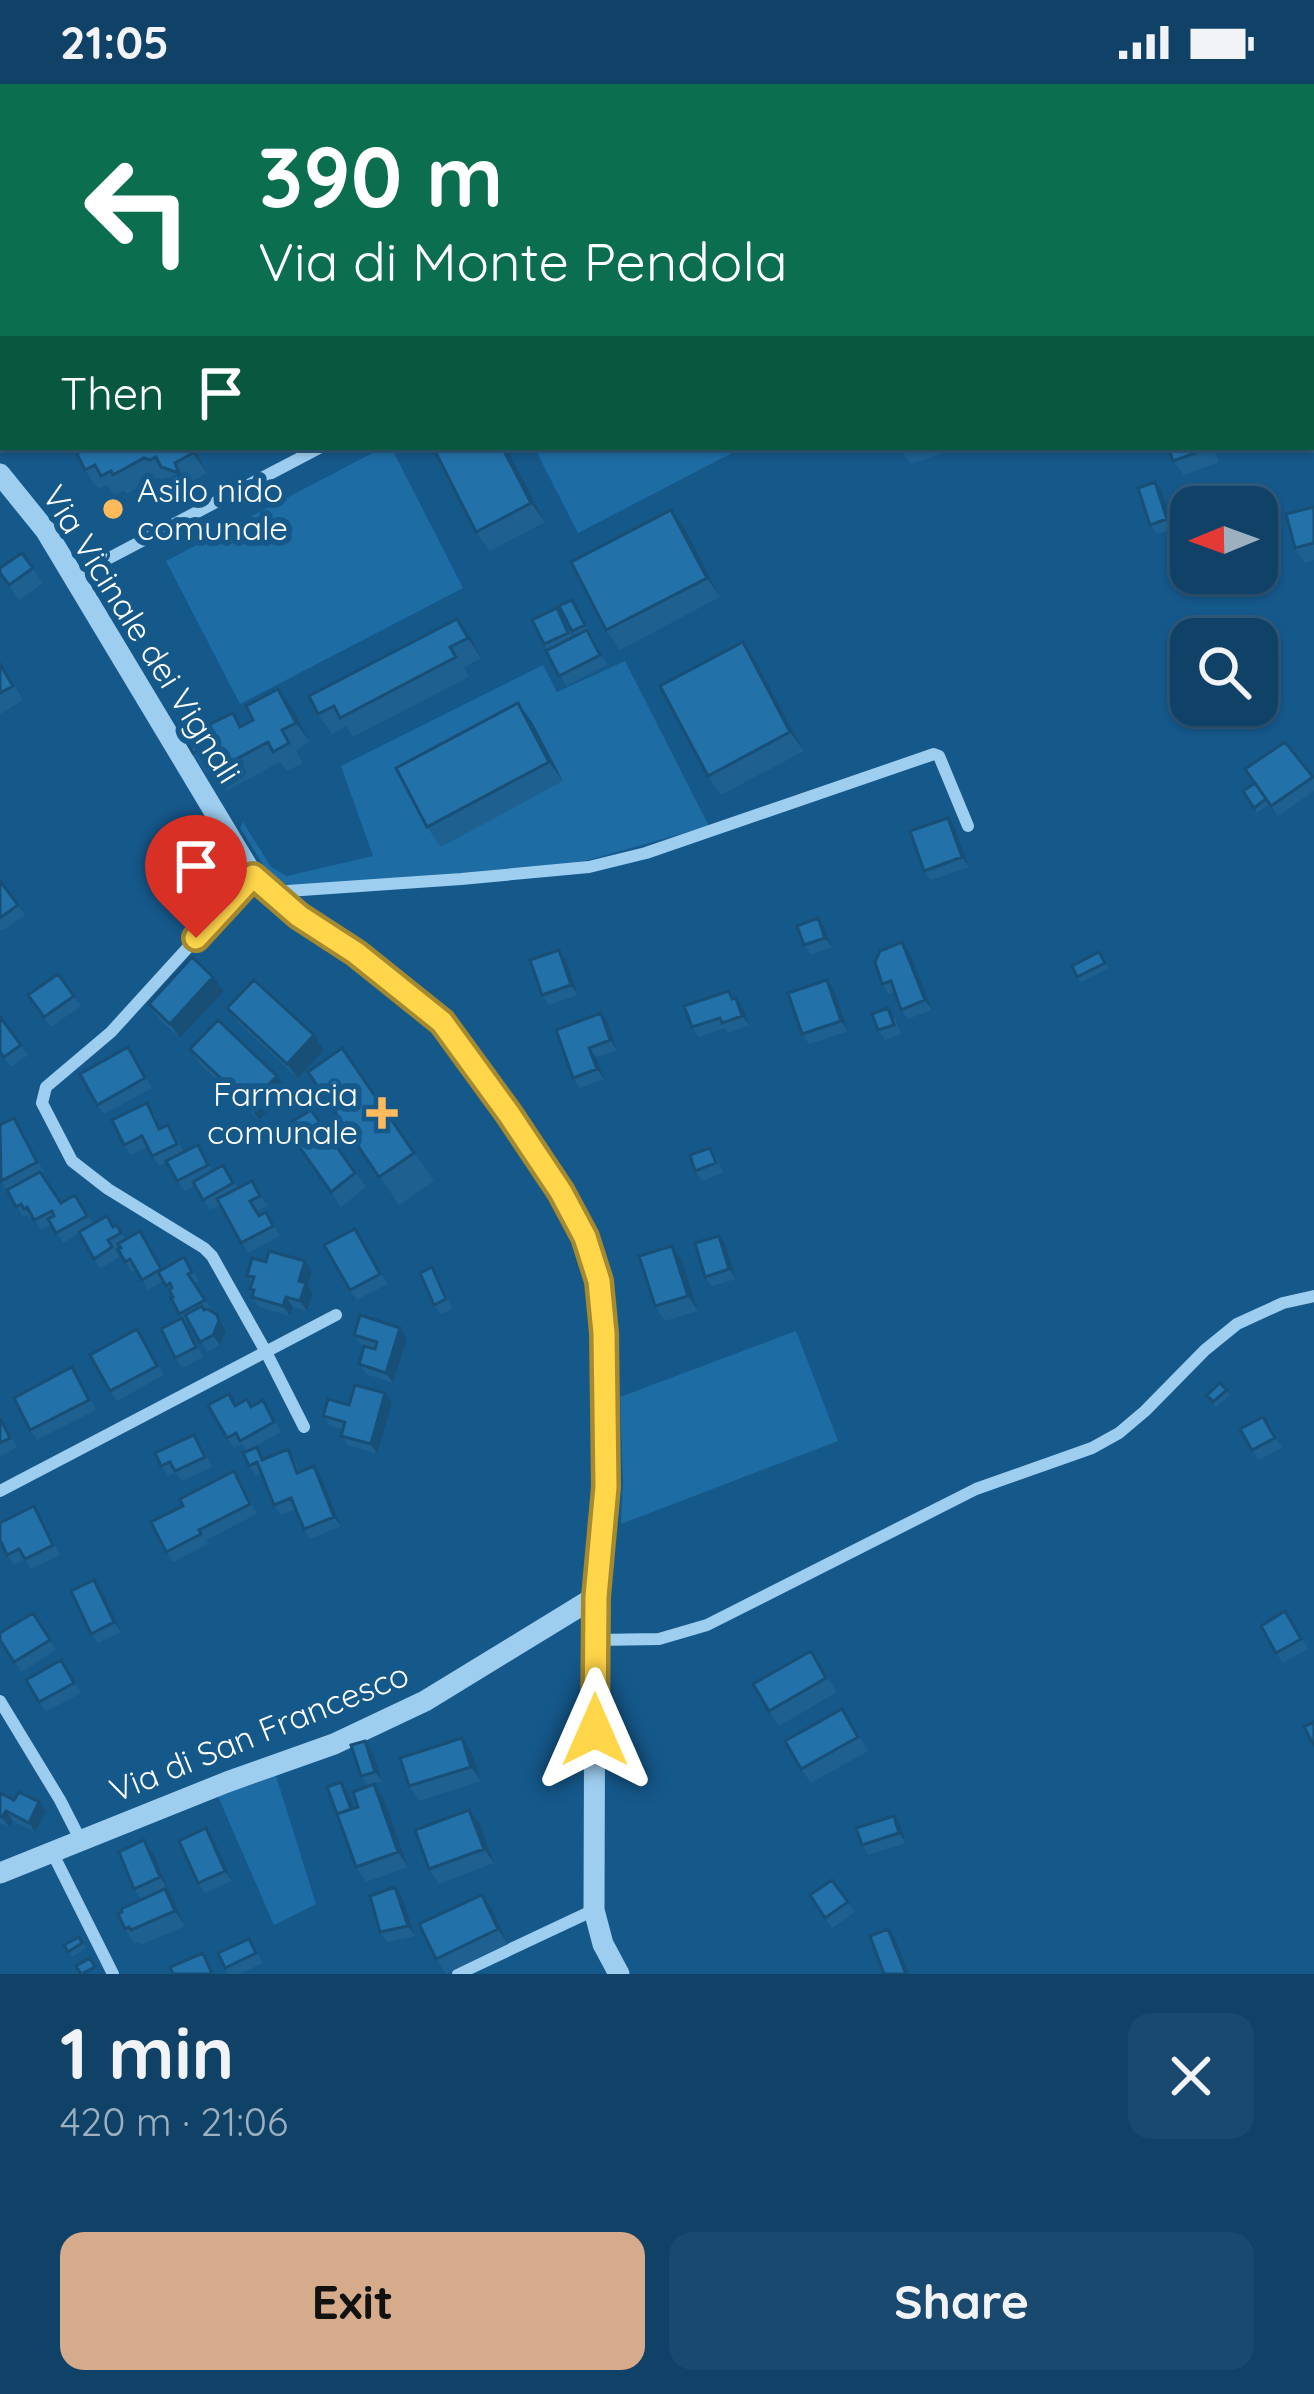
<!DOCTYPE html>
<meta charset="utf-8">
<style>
:root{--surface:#104268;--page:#19496e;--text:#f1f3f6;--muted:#9cb0c0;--line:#305b7c;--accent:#d6ab8b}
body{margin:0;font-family:Quicksand,sans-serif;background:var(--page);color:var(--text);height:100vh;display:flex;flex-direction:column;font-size:45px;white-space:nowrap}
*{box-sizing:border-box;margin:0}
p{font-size:39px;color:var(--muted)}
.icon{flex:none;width:66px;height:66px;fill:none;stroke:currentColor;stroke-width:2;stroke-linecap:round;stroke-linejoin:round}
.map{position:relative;height:1890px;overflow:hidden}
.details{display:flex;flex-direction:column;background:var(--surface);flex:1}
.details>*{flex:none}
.guide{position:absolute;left:0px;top:0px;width:1314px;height:366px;box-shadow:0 3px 9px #0004,0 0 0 3px var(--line);background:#0b6e4f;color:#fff;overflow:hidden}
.needle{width:78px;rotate:269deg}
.controls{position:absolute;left:1170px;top:402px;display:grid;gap:24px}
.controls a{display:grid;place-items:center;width:108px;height:108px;border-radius:24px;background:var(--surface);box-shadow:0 3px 9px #0004,0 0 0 3px var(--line);font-size:60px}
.pin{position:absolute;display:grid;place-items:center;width:102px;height:102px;color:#fff;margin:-123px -51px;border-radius:50% 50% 50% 0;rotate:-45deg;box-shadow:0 0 12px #0007}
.pin .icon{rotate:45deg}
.me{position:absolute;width:132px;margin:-66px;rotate:0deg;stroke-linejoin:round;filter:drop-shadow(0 0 9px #0008)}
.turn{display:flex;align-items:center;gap:42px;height:252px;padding:0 60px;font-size:54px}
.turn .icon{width:156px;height:156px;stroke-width:2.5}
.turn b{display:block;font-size:84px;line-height:102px}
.then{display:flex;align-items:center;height:114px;padding:0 60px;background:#0003;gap:24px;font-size:45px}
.round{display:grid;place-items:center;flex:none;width:126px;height:126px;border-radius:24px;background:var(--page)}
.head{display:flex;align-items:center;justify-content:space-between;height:204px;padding:0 60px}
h1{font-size:72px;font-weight:700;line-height:90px}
.primary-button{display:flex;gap:24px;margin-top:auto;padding:24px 60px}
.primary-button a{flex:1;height:138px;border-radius:24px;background:var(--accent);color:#111;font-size:48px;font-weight:700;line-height:138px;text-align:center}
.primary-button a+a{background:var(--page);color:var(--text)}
.status{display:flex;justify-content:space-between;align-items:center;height:84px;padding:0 60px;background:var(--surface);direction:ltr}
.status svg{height:33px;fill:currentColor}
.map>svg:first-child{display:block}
</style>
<div class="status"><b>21:05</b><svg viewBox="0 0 49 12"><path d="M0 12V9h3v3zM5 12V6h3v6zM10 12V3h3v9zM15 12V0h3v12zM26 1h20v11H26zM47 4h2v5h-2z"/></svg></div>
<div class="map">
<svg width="1314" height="1890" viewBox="0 0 1314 1890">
<rect width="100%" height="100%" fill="#15588a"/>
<path fill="#1e6ca4" d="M384,363h7l72,141 -223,116 -74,-143z
M534,363h195l3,6 -154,80z
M625,577l84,165 -131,37 -288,24 -23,-16 -27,-43 3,-6 28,45 16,9 86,-20 -32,-90 202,-101 14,27z
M796,1247l42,110 -217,83 2,-42 -3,-85z
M275,1689l41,131 -42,21 -57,-131z"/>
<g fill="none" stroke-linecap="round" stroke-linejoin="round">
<path stroke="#9dcdef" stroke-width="12" d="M105,0l1,3
M235,0l1,3
M1142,0l1,3
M75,492l246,-129
M253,792l-142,156 -65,55 -4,16 30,58 36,28 96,59 8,8 54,96 38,75
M273,808l188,-13 128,-12 57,-14 288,-99 5,2 29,70
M0,1407l336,-176
M596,1556l63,-1 48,-14 269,-136 116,-41 27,-15 26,-22 60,-61 32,-26 46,-21 31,-7
M0,1617l60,99 21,41
M52,1768l61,122
M458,1890l136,-64"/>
<path stroke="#9dcdef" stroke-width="21" d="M0,390l46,57 207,345 46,41 57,36 86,69 67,92 52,78 24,45 14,44 5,52 2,155 -11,109 -1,313 9,34 16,30
M0,1789l227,-91 107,-38 91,-43 170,-104"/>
</g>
<path fill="#1e6191" d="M1153,0h25v3h-23z
M1311,48h3v106l-2,1z
M194,363l13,26 -19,10 4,9 -18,-6 -6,-9 -4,2 -7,-1 -31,16 -2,-3 -9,4 -8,-10 -9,4 -13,-19 -8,-16z
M433,363h73l39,75 -55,29 -14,-19z
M899,363h45l2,5 -35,12z
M1168,363h45l6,15 -35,13 -11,-14z
M1162,408l12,37 -17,5 -7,-9z
M1314,423v53l-9,3 -10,-15z
M685,445l35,68 -100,53 -14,-20z
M22,469l21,30 -24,17 -19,-27z
M557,524l16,30 2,-2 -3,-5 7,-21 28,55 -41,21 -22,-42z
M457,535l24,39 -17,9 5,10 -116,60 -7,-11 -14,8 -14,-20z
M743,558l13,20 48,89 -83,44 -13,-19z
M0,577l23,39 -23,14z
M292,624l18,34 -14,8 7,13 -16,8 -7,-9 -54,29 -15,-22 -5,3 -13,-19 5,-38 8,11 27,-13 9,13z
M532,638l31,59 -122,66 -14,-20z
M1285,658l29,37v12l-36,25 -9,-12 -12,9 -14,-22 12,-8z
M955,744l14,39 -38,13 -7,-9z
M0,797l25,34 -23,16 -2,-2z
M824,844l8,19 -21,8 -7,-10z
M902,858l7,9 23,59 -24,9 -7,-9 -6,-18 -6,2 -7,-10z
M1099,868l10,16 -28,14 -4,-5z
M566,876l12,35 -29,10 -7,-10z
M58,890l23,32 -30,21 -23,-32z
M213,893l11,14 -44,47 -21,-19 -10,-15z
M834,906l14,41 -39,13 -7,-10z
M729,907l14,17 6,17 -20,8 -4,-5 -26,9 -7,-10z
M227,924l97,42 -26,28 -60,-55z
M0,933l28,38 -17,12 -11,-14z
M895,934l6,16 -16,6 -7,-10z
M608,939l9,27 -21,7 8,22 -24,9 -7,-10 -17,-48z
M128,963l24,41 -48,26 -7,-9z
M342,964l92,133 -35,24 -91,-133z
M190,965l97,41 -28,30 -59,-56z
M311,1026l55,77 -25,20 -56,-81z
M154,1029l7,16 14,6 9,17 14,-7 15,26 10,-6 15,23 14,-7 15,25 -10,5 3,5 6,-4 14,24 -32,17 -28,-49 -10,6 -15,-25 -11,6 -17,-29 -8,4 -12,-19 -16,8 -7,-10z
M14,1034l30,54 -3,1 20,30 21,2 11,19 24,1 9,15 21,1 16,28 28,-2 8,14 -5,3 18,26h-2l14,15 2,6 -6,14 -13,7 -17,-30 -4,2 -7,-10 -6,-17 -10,-16 -15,9 -12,-20 -4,2 -7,-10 -5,-15 -5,2 4,8 -19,12 -20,-36 -17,10 -12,-18 -10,5 -8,-12 -3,1 -3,-4 -4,2 -23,-38z
M717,1074l6,15 -21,8 -7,-10z
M362,1155l25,45 -30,16 -7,-10z
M672,1162l10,14 16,51 -33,10 -10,-15z
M726,1162l10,33 -24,7 -7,-9z
M305,1177l7,10 -4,15 5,7 -6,18 -14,-4 -3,9 -31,-9 -7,-10 1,-4 -3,-4 2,-6 -5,-7 19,-14z
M438,1193l15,32 -12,5 -7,-9z
M188,1244l15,29 -21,11 -7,-10z
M400,1244l7,10 -14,45 -27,-9 -7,-10 16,-15 -14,-4 -7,-10z
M144,1255l20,36 -47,26 -7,-10z
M72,1283l24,43 -59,30 -7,-10z
M1220,1299l10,12 -14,12 -6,-7z
M263,1316l18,32 -34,19 -5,-7 -8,4 -7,-10 9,-33 16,1z
M392,1319l-15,51 -29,-9 -7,-9 2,-7 -13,-3 -7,-10 26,-11z
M0,1332l17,31 -17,10z
M1263,1333l19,31 -23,12 -7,-10z
M201,1360l11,23 -30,14 -6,-8 -8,3 -7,-10z
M264,1375h30l6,13 21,4 20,50 -31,13 -6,-10 -9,-20 -14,6 -7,-10 -12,-32 -6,2 -7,-9z
M241,1397l16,33 -51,26 2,4 -35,18 -7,-10z
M41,1432l19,39 -29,14 -6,-10 -11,6 -7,-10z
M101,1505l20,43 -23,11 -7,-9z
M1285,1527l23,38 -25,14 -7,-10z
M33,1529l23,37 -35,22 -21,-32z
M811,1567l26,41 -58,34 -10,-15z
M61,1576l20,33 -35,19 -7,-10z
M852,1639l16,28 -57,32 -10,-14z
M462,1654l10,15 9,28 -62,20 -10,-15z
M372,1667l10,30 -14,5 -7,-10z
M341,1698l7,10 6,16 4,-1 16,-23 10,15 24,68 -42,15 -10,-15z
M0,1709l46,19 -11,20 -22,-11 -4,6 -9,-4z
M469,1726l11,14 14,39 -55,21 -10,-15z
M894,1732l7,10 5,17 -37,12 -7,-10z
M213,1754l19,43 -27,12 -7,-10z
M144,1756l10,15 31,71 -44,19 -2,-3 -4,2 -10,-15 16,-29 -7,-11z
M832,1796l23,32 -23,16 -22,-33z
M482,1811l10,14 16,35 -62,30 -10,-15z
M402,1813l13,39 -28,6 -7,-10z
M79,1853l7,11 -14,9 -8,-12z
M249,1855l14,24 -23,11h-11l-4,-6z"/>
<path fill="#184f76" d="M190,363h4l13,26 -14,-20z
M502,363h4l39,75 -14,-19z
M1155,398l7,10 12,37 -7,-10z
M671,426l14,19 35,68 -13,-19z
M457,535l14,19 10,20 -13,-20z
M743,558l13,20 48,89 -14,-19z
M278,605l14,19 18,34 -14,-19z
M518,619l14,19 31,59 -14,-19z
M948,734l7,10 14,39 -7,-10z
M818,834l6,10 8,19 -7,-9z
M902,858l7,9 23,59 -7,-10z
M559,866l7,10 12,35 -7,-10z
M213,893l11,14 -44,47 -10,-14z
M827,896l7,10 14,41 -7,-10z
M736,914l7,10 6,17 -7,-9z
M601,929l7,10 9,27 -7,-10z
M314,951l10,15 -26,28 -11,-14z
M589,964l7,9 8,22 -7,-10z
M277,992l10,14 -28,30 -10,-15z
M719,1152l7,10 10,33 -7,-10z
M672,1162l10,14 16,51 -10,-15z
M305,1177l7,10 -4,15 5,7 -6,18 -7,-10 -1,-20z
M286,1213l7,10 -3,9 -7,-10z
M217,1231l9,16 -6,14 -7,-10z
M400,1244l7,10 -14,45 -7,-10z
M385,1309l7,10 -15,51 -6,-10z
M314,1382l7,10 20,50 -7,-9z
M94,1496l7,9 20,43 -7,-10z
M462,1654l10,15 9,28 -10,-14z
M365,1657l7,10 10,30 -7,-9z
M341,1698l7,10 11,29 -7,-9z
M374,1700l10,15 24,68 -10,-15z
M39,1718l7,10 -11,20 -6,-9z
M469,1726l11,14 14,39 -10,-14z
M6,1727l7,10 -4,6 -7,-10z
M894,1732l7,10 5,17 -7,-10z
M206,1744l7,10 19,43 -7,-10z
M144,1756l10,15 16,37 -10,-15z
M166,1803l4,5 15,34 -10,-15 -10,-22z
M395,1803l7,10 13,39 -7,-10z
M482,1811l10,14 16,35 -10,-15z
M888,1845l7,9 14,36h-3z"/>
<path fill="#2371a9" stroke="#184f76" stroke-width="3" d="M12,0h79l2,3h-79z
M114,0h93l-7,3h-85z
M300,0h35l1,1 -5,2h-30z
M505,0h19l-4,3h-13z
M1311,48h3v83l-3,1z
M190,363l3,6 -18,10 4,10 -18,-6 -5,-10 -6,3 -6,-2 -31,17 -2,-4 -10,5 -6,-11 -10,5 -8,-16 11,-7z
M433,363h69l29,56 -55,29z
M1168,363h40l1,1 -36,13z
M1155,398l12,37 -17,6 -12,-37z
M1314,423v36l-19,5 -9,-34z
M671,426l36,68 -101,52 -35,-68z
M22,469l11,15 -24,17 -9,-12v-5z
M572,516l13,25 -13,6 -13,-25z
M557,524l11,25 -24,11 -12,-24z
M457,535l11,19 -18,9 6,10 -116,61 -6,-12 -16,8 -9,-18z
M587,546l13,25 -41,21 -13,-25z
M743,558l47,90 -82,44 -48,-90z
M0,580l13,22 -13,7z
M278,605l18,34 -14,7 7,13 -16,9 -5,-10 -56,30 -12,-23 -7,4 -15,-28 20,-10 6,12 29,-14 7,14 13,-7 -7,-14z
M518,619l31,59 -122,65 -31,-59z
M1285,658l28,35 -42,29 -26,-37z
M1255,699l11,16 -12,9 -11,-17z
M948,734l14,39 -38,14 -14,-40z
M0,797l18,24 -18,13z
M818,834l7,20 -21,7 -7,-19z
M902,858l23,58 -24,10 -10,-29 -9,3 -7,-22 5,-11z
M559,866l12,35 -29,10 -12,-35z
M1099,868l6,11 -28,14 -5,-11z
M192,873l21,20 -43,47 -21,-20z
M58,890l16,22 -30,21 -16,-22z
M254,896l60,55 -27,29 -60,-56z
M827,896l14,41 -39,13 -14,-41z
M729,907l3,8 4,-1 6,18 -20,7 -2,-5 -28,9 -8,-21z
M888,924l6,17 -16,5 -6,-16z
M601,929l9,27 -21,8 8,21 -24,9 -17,-48z
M0,933l21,28 -17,12 -4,-5z
M218,936l59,56 -28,29 -59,-56z
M128,963l17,31 -48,27 -17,-31z
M342,964l72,105 -35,24 -71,-105z
M147,1019l12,26 9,-4 9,19 -25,12 -10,-20 -18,9 -12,-25z
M311,1026l44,63 -24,19 -46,-66z
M14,1034l23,44 -36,19 -1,-56z
M198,1061l10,20 -31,16 -11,-20z
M710,1064l6,15 -21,8 -5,-16z
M223,1081l10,18 -30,17 -10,-18z
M40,1088l21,31 14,-8 12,21 -31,17 -8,-14 6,-3 -2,-5 -18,9 -7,-13 -3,2 -3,-5 -5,3 -9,-17z
M252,1097l8,15 -10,5 9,15 7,-4 7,14 -32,17 -24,-44z
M107,1132l6,11 4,-2 4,8 -13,7 4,7 -18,12 -15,-27z
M355,1145l25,45 -30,16 -26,-45z
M140,1147l21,38 -19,11 -12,-21 -5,3 -7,-13 3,-1 -3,-4z
M719,1152l10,33 -24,8 -10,-34z
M672,1162l16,50 -33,10 -16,-50z
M269,1167l36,10 -6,20 7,2 -6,18 -14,-4 -3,9 -31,-9 2,-7 -4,-1 4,-12 -7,-1 5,-18 14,4z
M184,1173l8,15 -4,2 17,26 -26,14 -8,-16 2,-1 -4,-7 3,-2 -2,-5 -4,3 -8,-14z
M432,1183l14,32 -12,6 -14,-32z
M202,1222l2,4 4,-1 9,6 2,6 -6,14 -13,7 -15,-27z
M360,1231l40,13 -14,45 -27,-9 5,-18 11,3 2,-7 -23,-7z
M182,1234l14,29 -21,11 -14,-29z
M137,1245l20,37 -47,25 -20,-36z
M72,1283l17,33 -59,30 -16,-32z
M1220,1299l7,7 -14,12 -6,-7z
M355,1301l30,8 -14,51 -30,-8 4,-14 -22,-6 5,-17 21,6z
M229,1310l6,12 12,-7 4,8 12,-7 11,22 -34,19 -4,-8 -9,5 -19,-33z
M1263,1333l12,21 -23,12 -12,-21z
M0,1334l10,20 -10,5z
M194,1351l11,22 -30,14 -5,-9 -9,4 -6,-13z
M257,1363l5,13 26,-11 9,24 17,-7 20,51 -30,12 -13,-31 -17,7 -17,-43 -8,4 -6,-13z
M234,1387l16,33 -51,26 2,4 -35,18 -15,-30 32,-16 -3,-7z
M34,1422l19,39 -28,14 -6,-10 -12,6 -7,-15v-17z
M94,1496l20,42 -23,12 -20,-43z
M1285,1527l16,28 -25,14 -15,-27z
M33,1529l17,27 -36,22 -14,-22v-7z
M811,1567l15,27 -57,33 -16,-27z
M61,1576l13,23 -35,19 -13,-22z
M842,1625l16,28 -57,32 -16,-28z
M1314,1638v24l-10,-19z
M462,1654l9,29 -62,19 -9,-28z
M365,1657l10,31 -14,4 -10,-31z
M341,1698l10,27 -14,5 -10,-27z
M374,1700l24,68 -42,15 -19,-53 21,-7 -5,-15z
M19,1708l20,10 -10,21 -23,-12 -4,6 -2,-1v-23l14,7z
M469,1726l15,39 -55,20 -14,-39z
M894,1732l5,17 -37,12 -6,-17z
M206,1744l19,43 -27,12 -19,-42z
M144,1756l16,37 -26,12 -15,-37z
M832,1796l16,22 -23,16 -15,-23z
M395,1803l13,39 -28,6 -10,-36z
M165,1805l10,22 -44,19 -2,-3 -4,2 -7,-15 4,-2 -1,-3z
M482,1811l16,34 -62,30 -17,-35z
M888,1845l18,45h-22l-14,-38z
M79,1853l3,6 -14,9 -4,-7z
M249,1855l7,14 -31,15 -7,-15z
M203,1869l9,21h-39l-3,-7z
M90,1874l5,9 -14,7 -5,-8z"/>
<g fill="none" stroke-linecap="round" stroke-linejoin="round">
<g stroke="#a68a30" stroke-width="30">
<path id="route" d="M196,854l57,-62 46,40 57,37 86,69 67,92 52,78 24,45 14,44 5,52 2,154 -10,110 -1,133"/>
</g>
<use href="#route" stroke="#ffd54a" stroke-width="21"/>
</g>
<g fill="#ffba5c" stroke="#15588a" stroke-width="4.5">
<circle cx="113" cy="425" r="12"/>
<path d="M376 1011h12v12h12v12h-12v12h-12v-12h-12v-12h12z"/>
</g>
<g text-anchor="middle" stroke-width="12" stroke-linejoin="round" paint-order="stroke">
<g font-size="33" fill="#fff" stroke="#15588a" text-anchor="start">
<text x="137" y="418">Asilo nido<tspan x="137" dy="38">comunale</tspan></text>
<text x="358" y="1022" text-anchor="end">Farmacia<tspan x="358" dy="38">comunale</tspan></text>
</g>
<g font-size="33" fill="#fff" stroke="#15588a">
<text transform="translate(142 550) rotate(58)" y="12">Via Vicinale dei Vignali</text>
<text transform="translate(259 1648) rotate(-22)" y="12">Via di San Francesco</text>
</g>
</g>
</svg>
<div class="controls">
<a><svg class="needle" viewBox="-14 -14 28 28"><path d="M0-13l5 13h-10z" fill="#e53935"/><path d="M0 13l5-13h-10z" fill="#9cb0c0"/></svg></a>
<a><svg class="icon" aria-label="search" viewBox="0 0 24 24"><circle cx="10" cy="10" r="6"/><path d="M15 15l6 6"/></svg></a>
</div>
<div class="pin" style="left:196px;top:854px;background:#d93025"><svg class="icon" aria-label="arrive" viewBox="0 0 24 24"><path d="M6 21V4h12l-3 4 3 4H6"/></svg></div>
<svg class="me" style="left:595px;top:1646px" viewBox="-20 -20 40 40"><path d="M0-17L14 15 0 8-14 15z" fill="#ffd54a" stroke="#fff" stroke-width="4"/></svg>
<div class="guide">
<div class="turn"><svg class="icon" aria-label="left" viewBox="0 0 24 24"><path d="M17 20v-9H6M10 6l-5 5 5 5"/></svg><div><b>390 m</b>Via di Monte Pendola</div></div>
<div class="then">Then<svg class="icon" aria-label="arrive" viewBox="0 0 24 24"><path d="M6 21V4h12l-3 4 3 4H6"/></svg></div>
</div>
</div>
<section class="details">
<div class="head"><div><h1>1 min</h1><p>420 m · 21:06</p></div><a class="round"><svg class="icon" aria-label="close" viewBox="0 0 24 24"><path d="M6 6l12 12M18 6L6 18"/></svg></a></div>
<div class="primary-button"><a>Exit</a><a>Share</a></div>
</section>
